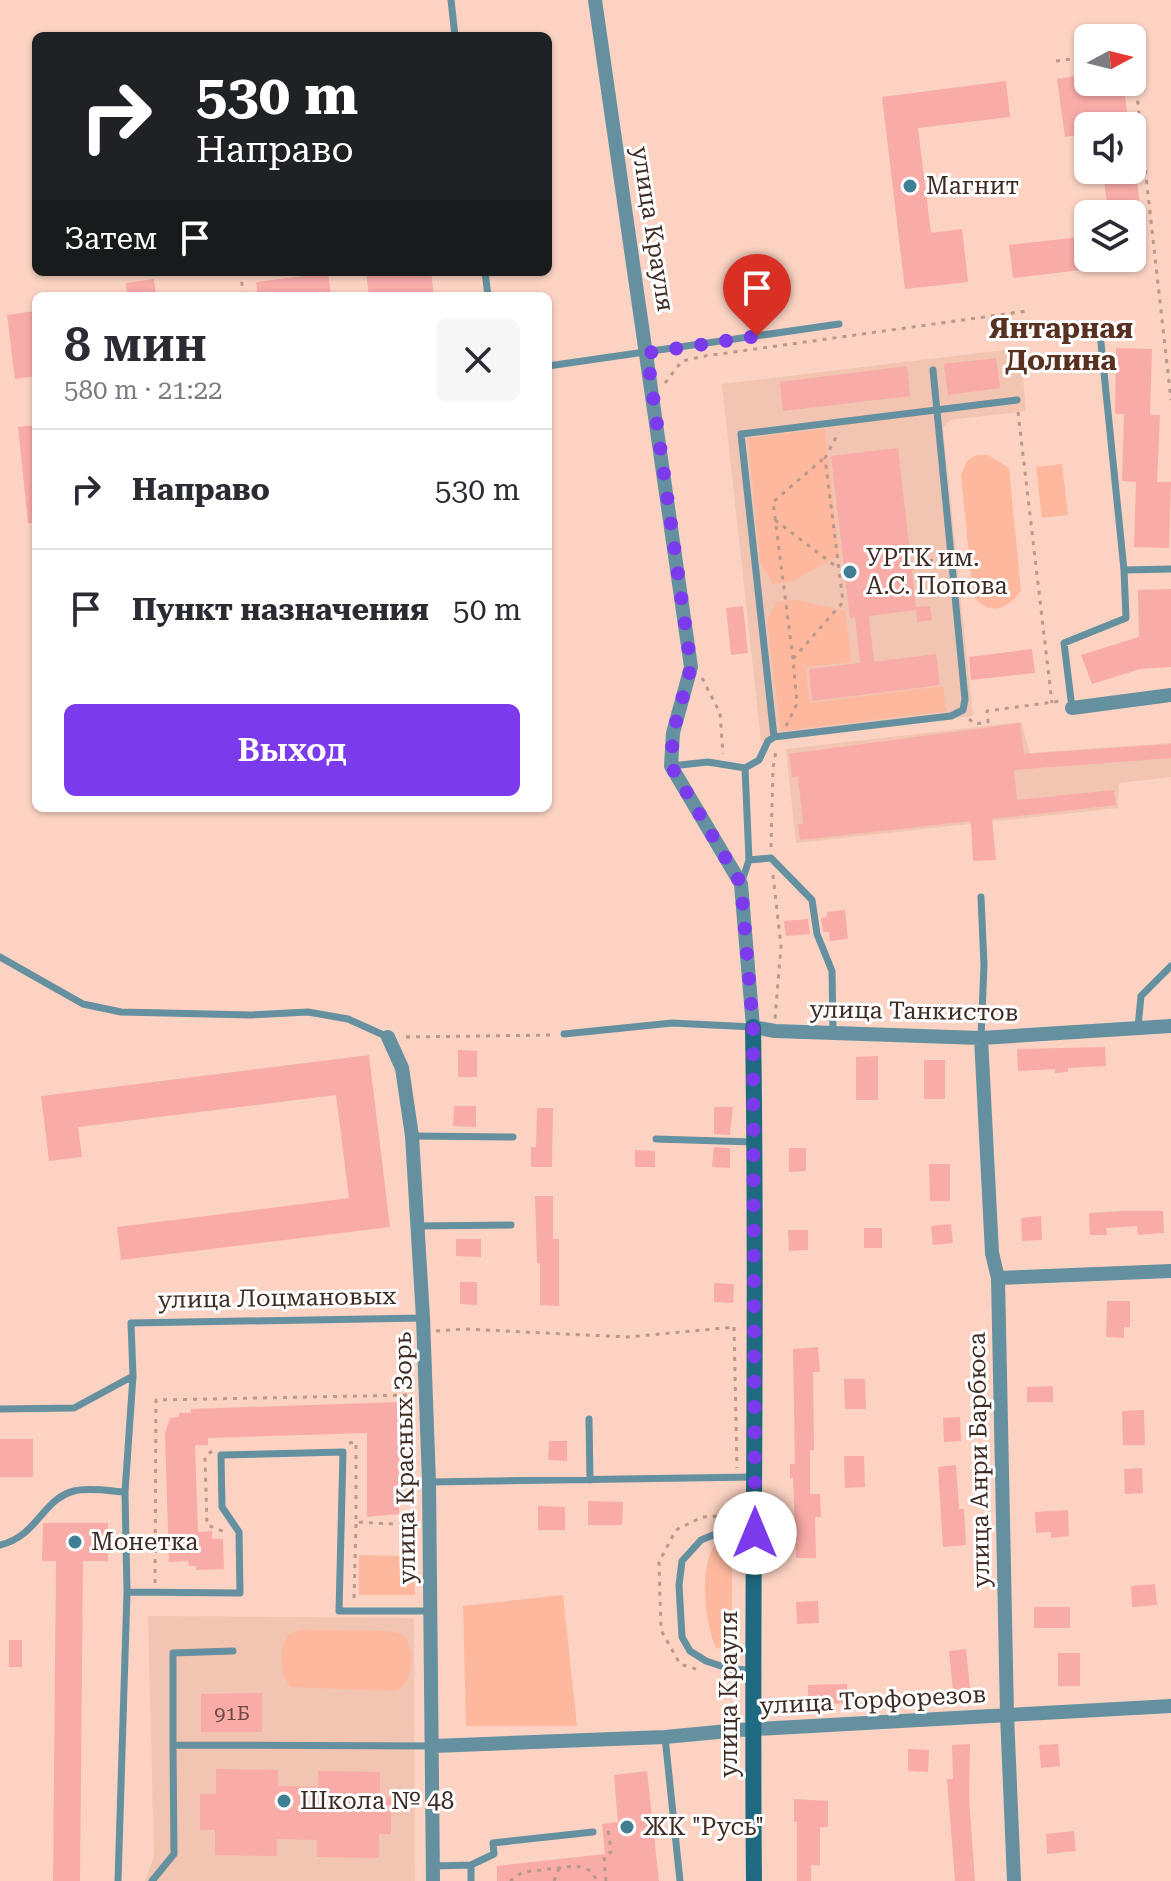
<!DOCTYPE html>
<html lang="ru">
<meta charset="utf-8">
<style>
:root{--surface:#fff;--page:#f7f7f7;--text:#2b2b33;--muted:#7c7c81;--line:#e1e1e2;--accent:#7c3aed}
body{margin:0;font-family:"Roboto Serif",serif;background:var(--page);color:var(--text);height:100vh;display:flex;flex-direction:column;font-size:30px;white-space:nowrap}
*{box-sizing:border-box;margin:0}
p{font-size:26px;color:var(--muted)}
.icon{flex:none;width:44px;height:44px;fill:none;stroke:currentColor;stroke-width:2;stroke-linecap:round;stroke-linejoin:round}
.map{position:relative;flex:1;overflow:hidden}
.sheet{position:absolute;left:32px;top:292px;width:520px;height:520px;display:flex;flex-direction:column;background:var(--surface);border-radius:12px;box-shadow:0 2px 6px #0004}
.sheet>*{flex:none}
.hud{position:absolute;left:32px;top:32px;width:520px;height:244px;border-radius:12px;box-shadow:0 2px 6px #0004;background:#202124;color:#fff;overflow:hidden}
.needle{width:52px;rotate:83deg}
.controls{position:absolute;left:1074px;top:24px;display:grid;gap:16px}
.controls a{display:grid;place-items:center;width:72px;height:72px;border-radius:12px;background:var(--surface);box-shadow:0 2px 6px #0004;font-size:40px}
.pin{position:absolute;display:grid;place-items:center;width:68px;height:68px;color:#fff;margin:-82px -34px;border-radius:50% 50% 50% 0;rotate:-45deg;box-shadow:0 0 8px #0007}
.pin .icon{rotate:45deg}
.me{position:absolute;width:88px;margin:-44px;rotate:0deg;stroke-linejoin:round;filter:drop-shadow(0 0 6px #0008)}
.turn{display:flex;align-items:center;gap:28px;height:168px;padding:0 32px;font-size:36px}
.turn .icon{width:104px;height:104px;stroke-width:2.5}
.turn b{display:block;font-size:56px;line-height:68px}
.then{display:flex;align-items:center;height:76px;padding:0 32px;background:#0003;gap:16px;font-size:30px}
.round{display:grid;place-items:center;flex:none;width:84px;height:84px;border-radius:12px;background:var(--page)}
.summary{display:flex;align-items:center;justify-content:space-between;height:136px;padding:0 32px}
h1{font-size:48px;font-weight:600;line-height:60px}
.action{display:flex;gap:16px;margin-top:auto;padding:16px 32px}
.action a{flex:1;height:92px;border-radius:12px;background:var(--accent);color:#fff;font-size:32px;font-weight:600;line-height:92px;text-align:center}
ul{padding:0;list-style:none}
li{display:flex;align-items:center;gap:24px;height:120px;padding:0 32px;border-top:2px solid var(--line)}
li div{flex:1}
li b{display:block;font-size:30px}
li em{font-style:normal}
.map>svg:first-child{display:block}
</style>
<div class="map">
<svg width="1171" height="1881" viewBox="0 0 1171 1881">
<rect width="100%" height="100%" fill="#fcd3c3"/>
<path fill="#f2c4b2" d="M1020,348l6,63 -76,9 -7,8 30,288 -212,25 -39,-357z
M1021,722l9,31 141,-10v34l-52,6 -1,25 -322,35 -10,-94z
M148,1616l266,2 1,263h-270l9,-25z"/>
<path fill="#fdb89e" d="M825,429l14,126 -46,26 -20,3 -13,-22 -12,-124z
M976,455h12l21,13 12,123c-15,20 -31,25 -48,5l-12,-121 6,-14z
M1062,464l6,51 -26,3 -6,-51z
M796,600l49,11 7,51 -47,5 5,36 133,-17 3,25 -165,20 -14,-110 9,-19z
M732,1542v108l-16,-2c-12,-27 -17,-79 -1,-104z
M359,1555l56,1v39h-56z
M563,1595l14,131h-111l-3,-120z
M301,1630l88,1 13,3c15,14 13,49 -7,57l-104,-4c-12,-12 -13,-40 -2,-53z"/>
<path fill="#f9aba8" d="M1088,74v8h35l6,44h-41v7l-23,4 -8,-58z
M1006,81l4,36 -92,11 13,105 31,-4 6,53 -63,7 -23,-192z
M1103,170h33l10,92 -14,2v-50h-24z
M1088,236v22h26v8l-101,12 -4,-33z
M366,272h65l3,24h-65z
M328,273l3,23h-73l-2,-14z
M154,279l2,17h-29l-1,-13z
M36,311v65l-21,3 -8,-64z
M1116,348l36,1 -2,66h10l-3,67h14l-2,66 -35,-1 2,-65 -14,-1 2,-67h-9z
M996,358l4,30 -52,7 -4,-31z
M907,366l3,30 -127,15 -3,-29z
M36,425v98h-8l-10,-96z
M898,448l18,159 14,-1 2,14 -15,2 -1,-12 -47,6 5,46 62,-8 4,31 -128,16 -3,-32 51,-6 -5,-46 -5,1 -19,-162z
M1171,589v78l-31,2 -48,15 -11,-29 58,-18 -1,-47z
M743,606l5,47 -17,2 -5,-47z
M1032,649l3,24 -64,7 -2,-23z
M1020,723l4,31 147,-10v14l-157,12 3,30 97,-10 2,15 -124,14 4,41 -23,1 -2,-40 -171,19 -2,-16h5l-5,-48 -6,1 -3,-23z
M845,910l3,29 -18,2 -1,-9h-6l-2,-14 6,-1v-5z
M808,919l2,15 -24,2 -2,-15z
M1105,1047l1,19 -38,2v4l-13,1v-4l-37,2 -1,-22z
M458,1050l19,1v26h-19z
M369,1055l21,172 -269,33 -4,-33 232,-29 -13,-103 -258,32 4,30 -33,4 -8,-65z
M878,1056v44h-22v-43z
M924,1060h21v39h-21z
M454,1106h22v21l-23,-1z
M714,1107h19l-3,28 -16,-1z
M537,1108h16l-1,59h-21v-20h5z
M714,1147l16,1v20l-18,-1z
M789,1148h17v23l-17,1z
M635,1150l20,1v16h-20z
M929,1164h21v37h-20z
M535,1196h18v43h6v67l-19,-1v-42h-3z
M1123,1211h40l1,22 -26,2 -1,-9 -31,2 1,7h-17l-1,-22z
M1041,1216l1,24 -20,1 -1,-23z
M951,1224l2,19 -20,2 -2,-19z
M864,1228h18v20h-18z
M788,1230h20v20l-19,1z
M456,1239h25v18l-25,-1z
M460,1282h17v23l-17,-1z
M714,1283l20,1 -1,19 -19,-1z
M1107,1301h23v26h-6v11l-18,-1z
M818,1347l2,25h-7l1,78h-4v44h10l1,23h-6l1,41h-20l-3,-80h-3v-14h5l-2,-115z
M844,1379h21l1,30h-21z
M1053,1386v16h-26v-15z
M399,1402v112l-32,3v-84l-159,5v7h-13l3,87 14,-1v8h11l1,30 -28,1v-4h-7l-1,-5 -19,1 -4,-128 5,-16 9,-1v-4h12v-4z
M1144,1410l1,35h-22l-1,-34z
M960,1417l1,24 -17,1 -1,-24z
M0,1439h33v38h-33z
M549,1441h18v20l-19,-1z
M844,1456h20l1,31 -20,1z
M956,1465l3,44h5l2,36 -23,2 -5,-80z
M1142,1468l1,25 -18,1 -1,-25z
M588,1501l35,1 -1,23h-34z
M538,1506l27,1v23h-27z
M1068,1510l1,26 -18,2v-6l-15,1 -1,-21z
M43,1523h65v38h-25l-3,320h-27l3,-320h-14z
M1155,1584l2,21 -25,2 -1,-21z
M818,1601l1,22 -22,1 -1,-22z
M1034,1607h36v21h-36z
M9,1640h13v27h-13z
M966,1649l4,39 -17,2 -4,-39z
M1058,1653h22v33h-22z
M847,1684v19l-21,1v-5l-18,1v-15z
M262,1693v39h-61v-38z
M970,1744l-1,54 6,83h-20l-8,-102h6l-1,-34z
M1058,1744l2,22 -19,2 -2,-23z
M908,1749l21,1 -1,22 -20,-1z
M216,1769l62,1v16l40,1v-16l62,1v25h11v37h-12v24l-62,-1v-17l-40,-1v17l-62,-1v-25h-15v-36h16z
M647,1771l12,110h-162v-15l108,-12 -3,-30 16,-2 -4,-47z
M794,1799l34,2v26h-8v38h-9v16h-14v-59h-3z
M1074,1831l2,20 -29,3 -1,-20z"/>
<g fill="none" stroke-linecap="round" stroke-linejoin="round">
<path stroke="#ba998b" stroke-width="3" stroke-dasharray="4 6" stroke-linecap="butt" d="M1132,51l39,349
M1056,61l32,-4
M240,272l4,24
M665,383l17,-22 23,-5 322,-45
M1018,412l34,291
M775,520l63,48
M919,562l24,-3
M793,659l-20,-157 50,-43
M702,678l18,35 3,41
M969,719l6,5 13,-2 -1,-11 74,-10
M786,726l11,-22 -4,-45 50,-57 -18,-144 14,-26
M771,847l2,-79 3,-17
M773,875l8,71 -6,73
M406,1037l148,-2
M734,1327l3,141
M436,1331l29,-2 163,8 107,-10
M349,1443l7,-1v80l58,3
M212,1451l-7,6 2,68 18,7
M356,1524l-2,74h5
M155,1583l1,-183 257,-5
M696,1669l-16,-5 -19,-34 -2,-68 17,-32 26,-13 36,-2v-3
M722,1679l14,7
M510,1881l13,-9 53,-6 13,4 9,11
M554,1881l5,-13
M606,1881l-2,-24 7,-5 -3,-24"/>
<path stroke="#65909f" stroke-width="7" d="M451,0l4,36
M485,272l3,24
M548,366l291,-42
M1124,570l47,-1
M1072,708l-8,-65 62,-25 -2,-48 -24,-237
M774,737l-33,-303 276,-34
M671,766l37,-4 37,6 14,-8 9,-19 6,-4 177,-21 12,-6 2,-11 -32,-329
M749,860l22,-2 41,42 5,34 15,37 1,60
M741,884l8,-24 -4,-92
M981,897l3,68 -3,73
M0,957l83,47 38,8 130,3 57,-3 40,7 40,18
M1138,1027l3,-31 30,-30
M564,1034l108,-11 81,4
M412,1136l101,1
M656,1139l97,3
M418,1226l93,-1
M0,1409l74,-1 59,-32
M589,1419l1,61
M429,1482l324,-5
M0,1545c38,-9 41,-45 74,-54 14,-4 36,0 51,1
M127,1592l113,1 -1,-61 -17,-25 -1,-52 122,-3 -4,159h91
M751,1670l-21,-1 -24,-8 -16,-10 -8,-14 -3,-52 3,-24 19,-21 17,-7h34
M665,1737l15,144
M173,1745v-92l60,-2
M471,1865v16
M433,1866l38,-1 23,-11 -1,-11 100,-11
M118,1881l9,-289 -2,-100 8,-116 -2,-53 292,-5
M152,1881l22,-27 -1,-109 258,1"/>
<path stroke="#65909f" stroke-width="14" d="M595,0l96,667 -18,66 -2,33 70,118 12,143 22,4 206,7 190,-12
M1072,708l99,-13
M388,1037l14,31 10,68 11,182 6,164 4,399
M981,1038l11,215 6,25 9,436 7,167
M998,1278l173,-7
M434,1746l231,-9 74,-7 432,-24"/>
<path stroke="#1f6a80" stroke-width="16" d="M753,1027c5,285 -2,569 1,854"/>
</g>
<g fill="none" stroke-linecap="round" stroke-linejoin="round">
<path stroke="#7c3aed" stroke-width="14" stroke-dasharray="0 25.2" d="M755,1533l-2,-506 -12,-143 -70,-118 2,-33 18,-66 -44,-314 110,-17"/>
</g>
<g fill="#407f94" stroke="#fefefe" stroke-width="3">
<circle cx="910" cy="186" r="8"/>
<circle cx="850" cy="572" r="8"/>
<circle cx="75" cy="1542" r="8"/>
<circle cx="284" cy="1801" r="8"/>
<circle cx="627" cy="1827" r="8"/>
</g>
<g text-anchor="middle" stroke-width="6" stroke-linejoin="round" paint-order="stroke">
<g font-size="20" fill="#6d4b44">
<text x="232" y="1720">91Б</text>
</g>
<g font-size="24" fill="#3e2b23" stroke="#fefefe" text-anchor="start">
<text x="926" y="194">Магнит</text>
<text x="866" y="566">УРТК им.<tspan x="866" dy="28">А.С. Попова</tspan></text>
<text x="91" y="1550">Монетка</text>
<text x="300" y="1809">Школа № 48</text>
<text x="643" y="1835">ЖК "Русь"</text>
</g>
<g font-size="24" fill="#3e2b23" stroke="#fefefe">
<text transform="translate(653 229) rotate(81)" y="8">улица Крауля</text>
<text transform="translate(914 1011) rotate(1)" y="8">улица Танкистов</text>
<text transform="translate(277 1298) rotate(-1)" y="8">улица Лоцмановых</text>
<text transform="translate(405 1458) rotate(-91)" y="8">улица Красных Зорь</text>
<text transform="translate(979 1460) rotate(-91)" y="8">улица Анри Барбюса</text>
<text transform="translate(729 1694) rotate(-90)" y="8">улица Крауля</text>
<text transform="translate(873 1700) rotate(-3)" y="8">улица Торфорезов</text>
</g>
<g font-size="28" font-weight="bold" fill="#593121" stroke="#fefefe">
<text x="1061" y="338">Янтарная<tspan x="1061" dy="32">Долина</tspan></text>
</g>
</g>
</svg>
<div class="controls">
<a><svg class="needle" viewBox="-14 -14 28 28"><path d="M0-13l5 13h-10z" fill="#e53935"/><path d="M0 13l5-13h-10z" fill="#7c7c81"/></svg></a>
<a><svg class="icon" aria-label="sound" viewBox="0 0 24 24"><path d="M4 9h4l5-4v14l-5-4H4zM17 9q2 3 0 6"/></svg></a>
<a><svg class="icon" aria-label="layers" viewBox="0 0 24 24"><path d="M12 4l9 5-9 5-9-5zM3 14l9 5 9-5"/></svg></a>
</div>
<div class="pin" style="left:757px;top:336px;background:#d93025"><svg class="icon" aria-label="arrive" viewBox="0 0 24 24"><path d="M6 21V4h12l-3 4 3 4H6"/></svg></div>
<svg class="me" style="left:755px;top:1533px" viewBox="-20 -20 40 40"><circle r="19" fill="#fff"/><path d="M0-13L10 11 0 6-10 11z" fill="#7c3aed"/></svg>
<div class="hud">
<div class="turn"><svg class="icon" aria-label="right" viewBox="0 0 24 24"><path d="M7 20v-9h11M14 6l5 5-5 5"/></svg><div><b>530 m</b>Направо</div></div>
<div class="then">Затем<svg class="icon" aria-label="arrive" viewBox="0 0 24 24"><path d="M6 21V4h12l-3 4 3 4H6"/></svg></div>
</div>
<section class="sheet">
<div class="summary"><div><h1>8 мин</h1><p>580 m · 21:22</p></div><a class="round"><svg class="icon" aria-label="close" viewBox="0 0 24 24"><path d="M6 6l12 12M18 6L6 18"/></svg></a></div>
<ul>
<li><svg class="icon" aria-label="right" viewBox="0 0 24 24"><path d="M7 20v-9h11M14 6l5 5-5 5"/></svg><div><b>Направо</b></div><em>530 m</em></li>
<li><svg class="icon" aria-label="arrive" viewBox="0 0 24 24"><path d="M6 21V4h12l-3 4 3 4H6"/></svg><div><b>Пункт назначения</b></div><em>50 m</em></li>
</ul>
<div class="action"><a>Выход</a></div>
</section>
</div>
